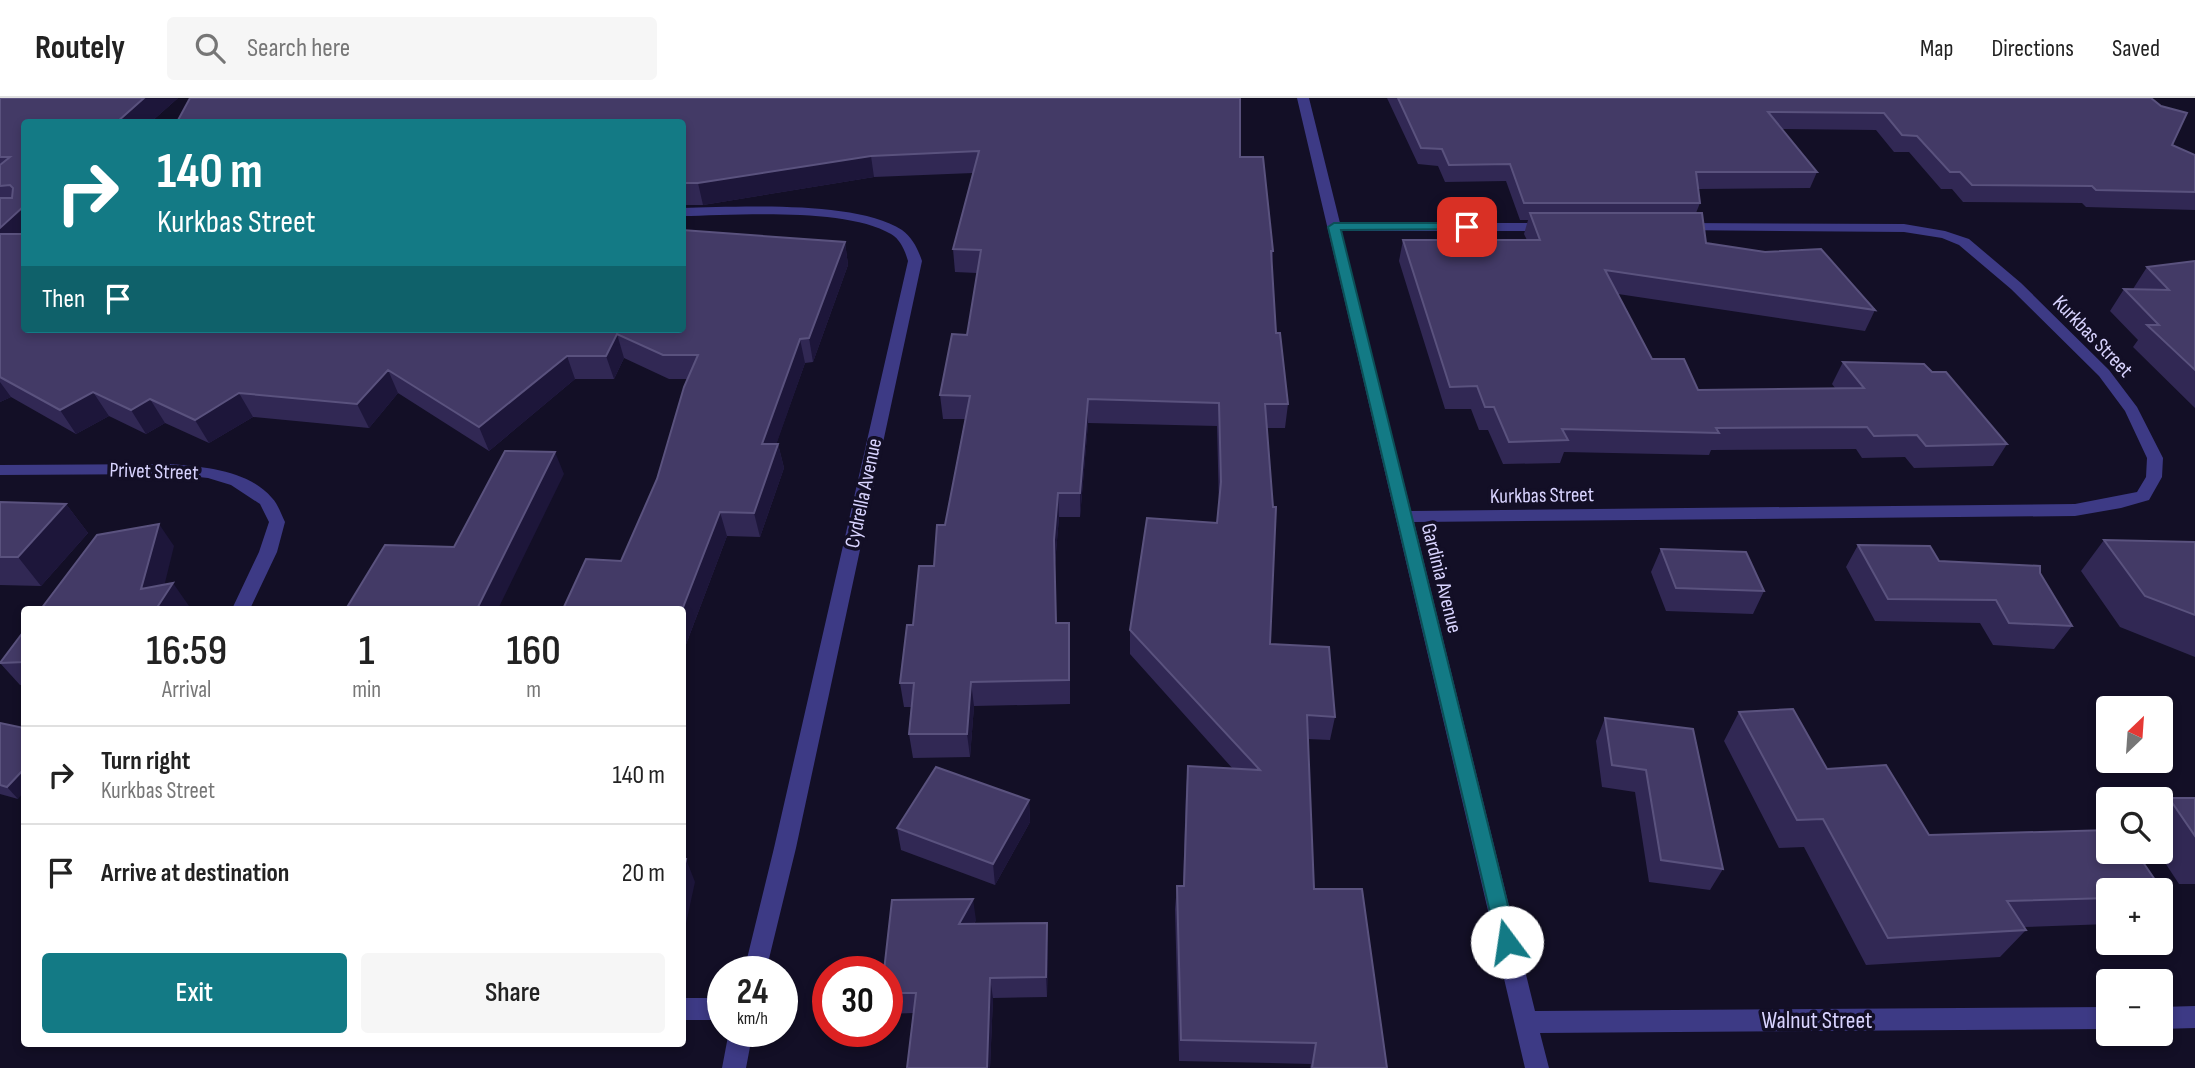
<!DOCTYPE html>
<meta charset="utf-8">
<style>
:root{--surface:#fff;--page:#f6f6f6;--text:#222;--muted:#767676;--line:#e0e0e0;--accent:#137a85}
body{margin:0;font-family:"Sofia Sans Condensed",sans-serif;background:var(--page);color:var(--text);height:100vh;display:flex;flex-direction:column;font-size:26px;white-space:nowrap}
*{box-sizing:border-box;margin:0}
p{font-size:23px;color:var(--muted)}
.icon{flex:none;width:38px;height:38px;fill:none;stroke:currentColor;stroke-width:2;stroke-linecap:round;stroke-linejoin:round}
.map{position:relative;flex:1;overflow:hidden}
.panel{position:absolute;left:21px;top:508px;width:665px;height:441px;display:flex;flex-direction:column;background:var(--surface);border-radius:7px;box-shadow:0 4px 10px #0003}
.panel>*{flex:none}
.hud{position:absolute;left:21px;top:21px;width:665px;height:214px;border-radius:7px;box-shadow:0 4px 10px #0003;background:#137a85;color:#fff;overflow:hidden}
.needle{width:46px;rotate:25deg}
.buttons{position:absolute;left:2096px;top:598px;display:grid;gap:14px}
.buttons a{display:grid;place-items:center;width:77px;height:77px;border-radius:7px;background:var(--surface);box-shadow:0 4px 10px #0003;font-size:35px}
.speed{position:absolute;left:707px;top:858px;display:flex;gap:14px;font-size:35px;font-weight:700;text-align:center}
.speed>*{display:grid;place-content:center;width:91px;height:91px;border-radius:50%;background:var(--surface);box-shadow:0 4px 10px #0003;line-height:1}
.speed small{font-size:18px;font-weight:400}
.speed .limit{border:10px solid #d22;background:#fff;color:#111}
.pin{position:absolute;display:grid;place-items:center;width:60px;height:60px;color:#fff;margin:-30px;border-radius:14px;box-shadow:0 4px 10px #0006}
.me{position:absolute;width:77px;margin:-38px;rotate:346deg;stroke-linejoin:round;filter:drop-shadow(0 0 5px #0008)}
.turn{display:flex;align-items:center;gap:24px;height:147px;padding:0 21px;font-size:32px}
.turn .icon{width:91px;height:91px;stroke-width:2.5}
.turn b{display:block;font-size:49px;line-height:60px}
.then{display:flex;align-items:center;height:66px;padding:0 21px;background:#0003;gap:14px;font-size:26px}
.eta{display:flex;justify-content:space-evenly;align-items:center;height:119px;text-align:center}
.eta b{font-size:42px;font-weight:600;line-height:49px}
.button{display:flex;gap:14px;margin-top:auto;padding:14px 21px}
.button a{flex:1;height:80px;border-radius:7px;background:var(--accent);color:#fff;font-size:28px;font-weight:600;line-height:80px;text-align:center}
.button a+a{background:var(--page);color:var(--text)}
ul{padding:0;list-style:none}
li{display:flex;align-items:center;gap:21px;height:98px;padding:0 21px;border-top:2px solid var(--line)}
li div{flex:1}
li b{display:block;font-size:26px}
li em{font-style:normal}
header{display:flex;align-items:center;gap:42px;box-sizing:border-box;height:98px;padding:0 35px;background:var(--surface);border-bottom:2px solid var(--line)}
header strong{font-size:33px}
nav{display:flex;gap:38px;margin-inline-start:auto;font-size:24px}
.search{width:490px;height:63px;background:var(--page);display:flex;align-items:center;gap:18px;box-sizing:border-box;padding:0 24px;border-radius:7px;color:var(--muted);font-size:26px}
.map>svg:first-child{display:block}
</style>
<header>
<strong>Routely</strong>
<div class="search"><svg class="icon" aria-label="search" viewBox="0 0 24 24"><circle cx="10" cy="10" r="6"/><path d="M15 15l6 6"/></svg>Search here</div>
<nav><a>Map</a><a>Directions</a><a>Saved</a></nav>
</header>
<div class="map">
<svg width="2195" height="970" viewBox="0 0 2195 970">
<rect width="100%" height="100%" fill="#130f26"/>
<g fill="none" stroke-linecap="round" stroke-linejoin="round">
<path fill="#3d3a85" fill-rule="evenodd" d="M1297,0h12l31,125h208l6,4 -6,4h-207l70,280 664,-7 62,-12 9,-15 1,-19 -22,-47 -26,-35 -88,-87 -52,-44 -17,-7 -38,-6 -228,-2v-6l5,-1 223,1 41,7 24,8 52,44 88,87 28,37 26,51 -1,19 -13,23 -28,8 -46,8 -661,6 121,489 574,-4v22l-569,4 9,35h-24z
M682,110c56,-1 173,-8 220,22 10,7 16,19 20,31l-126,587 -30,123h-22l30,-123 134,-587c-3,-10 -7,-21 -17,-27 -45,-27 -155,-19 -209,-18z
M171,366c34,3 77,6 101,34 6,6 9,16 13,24l-8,30 -27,57h-18l27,-57 10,-30 -9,-18 -29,-19 -23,-7 -37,-4 -171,1v-10z
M682,900h41v22h-41z
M2195,908v22l-34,1v-22z
M729,933h24l-7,37h-24z"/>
</g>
<path fill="#312854" d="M0,0h178l-27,24h-127v207l821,-87 3,23 -35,97 -8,1 -29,81h2l6,24 -24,69 -33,-1 -45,119v-46l-61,-48 36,-82 30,-100h-18l-45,-21 -10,21h-39l-86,72 -91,-58 -29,35 -116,-11 -44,26 -44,-20 -19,11 -37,-18 -33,18 -65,-37 -11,5z
M1387,0h764l21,47 23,10v55l-109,-3 -4,-4 -119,-1 -11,-13h-11l-32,-37h-15l-18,-22 -94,-1 35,43 -7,16 -112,1 2,14 -4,10 10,30 169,67 -10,21 -247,-37 34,65 46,31 137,-2 -3,-4 11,-22 89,10 75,72 -14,22 -79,2 -9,-11 -43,1 -6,-9 -145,1 -2,5 -145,-3 -4,11 -57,1 -15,-34h-9l-8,-21h-26l-46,-148 4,-21h124l-3,-6 4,-14h-8l-14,-39 -61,1 -7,-16 -20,-2z
M682,24l558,35 33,94 -1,13 4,69 12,71 -3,24h-18l3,216 65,73 -5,23 -22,-1 6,150 73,179h-77l1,-4 -132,-3 -4,-152 2,-23h6l3,-96 2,-24 45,3 -103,-115v-24l87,-107 2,-17 -2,-80 -129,-3 -8,94h-21l-4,47 1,59 14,24v57l-96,2 -4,51 -57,1 -4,-24 2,-27h-7l-4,-24 13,-58 21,-59 11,-41 20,-106h-22l-3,-24 27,-60 10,-62 -22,-1 -2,-23 20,-76 -99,4 -171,28h-21z
M2195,163v147l-62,-61 5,-7 -28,-29 14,-22h9l14,-22z
M0,404l66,2 22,29 -47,53 -41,-1z
M2104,442l91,2v115l-75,-30 -39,-56z
M1858,447l81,16 101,12 32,53 -18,23 -61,-4 -13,-22 -105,-2 -29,-54z
M1661,451l103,42 -11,23 -87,-3 -15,-39z
M24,533v54h-4l-20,-22z
M1793,611l34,60 59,-4 43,70 180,-5v22h27l30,44 -5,5v-10h-52v33l-85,3 2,3 -26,27 -134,8 -62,-118 -25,1 -55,-107 15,-29z
M1605,620l118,151 -13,21 -61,-8 -14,-90 -33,-5 -6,-46z
M0,625l18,76 -18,-5z
M2169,700h26v86h-16l-21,-32h3v-46z
M1029,702l1,22 -35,63 -94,-35 -4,-22z
M976,822l-2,4 73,-1 1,21 -1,53 -54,1 -3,70h-83l6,-55 -26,1v-43z"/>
<path fill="#1d163a" d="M144,0h34l-27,24h-34z
M871,58l3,21 -171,28 -5,-22z
M24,108v35l-24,3v-16z
M845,144l3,23 -35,97 -4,-24z
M617,236l7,24 -10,21 -8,-23z
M800,241l5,24 -37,105 -6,-24z
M567,258l8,23 -86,72 -10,-24z
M388,272l10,23 -29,35 -12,-24z
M0,284l11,15 -11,5z
M93,294l16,24 -33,18 -16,-24z
M239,295l14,24 -44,26 -14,-23z
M150,301l15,24 -19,11 -15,-24z
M1088,301v24l-8,94v-24z
M778,346l6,24 -24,69 -6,-24z
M555,354l9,22 -66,135h-21z
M1058,395l1,24 -4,47 -1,-24z
M66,406l22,29 -47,53 -23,-29z
M720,414l7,24 -45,119v-45z
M159,426l15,22 -14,57 13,-20 16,23 -2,3h-31l-15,-20z
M971,584l3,24 -4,51 -3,-23z
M24,671v23l-6,7 -11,-12z
M1029,702l1,22 -35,63 -2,-21z
M686,761l9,23 -13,60v-66z
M973,801l3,21 -14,25 -3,-21z
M1047,825l1,21 -1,53 -1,-20z
M990,880l3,20 -3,70h-3z"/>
<path fill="#433a66" stroke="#5a527e" stroke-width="2" d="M0,0h144l-27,24h-93v84l-24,22v-30h12l1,-10 -3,-3 -10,1v-21l10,-8h-10z
M190,0h1050v59h23l10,94h-2l5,82h4l8,71h-23l8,103h3l-6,137 59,3 6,70 -28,-2 7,174h48l25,179h-75l4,-25 -135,-3 -4,-154h7l4,-120 72,4 -130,-140 17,-112 70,5 4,-41 -2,-79 -131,-4 -8,94h-22l-4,47 2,83h13v57l-98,2 -4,52h-58l5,-51h-14l7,-58h6l6,-59h15l3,-41h8l25,-129 -30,-1 12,-61 15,1 14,-85 -28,-1 26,-98 -108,5 -173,27h-16v-61h-505z
M1398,0h753l10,8 26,7 -15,32 23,10v37l-99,-2 -4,-4 -120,-1 -12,-13h-10l-33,-36 -15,-1 -18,-22 -116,-1 49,60h-121l4,31h-176l-14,-39 -61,1 -7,-16 -21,-1z
M1530,115h172l4,30 59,9 56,-3 54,61 -270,-40 47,89h32l14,31 166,-2 -21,-26 81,2 8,8h14l61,72 -81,2 -9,-11 -43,1 -7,-9 -151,1 3,5 -157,-4 6,11 -59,2 -15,-35h-9l-8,-21 -27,1 -47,-147h137z
M682,132l163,12 -36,96 -9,1 -38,105h16l-24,69 -34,-1 -38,98 -119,-1 23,-50 35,2 36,-82 27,-92 14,-32h-35l-46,-21 -11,22h-39l-88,71 -91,-57 -31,34 -118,-11 -44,27 -45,-21 -19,11 -38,-18 -33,18 -60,-33v-143h24v95h658z
M2195,163v109l-48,-45h12l-35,-36 45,1 -22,-23z
M505,353l50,1 -78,157h-131l39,-64 69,2z
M0,404l66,2 -48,53h-18z
M159,426l-18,65 32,-6 -17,26h-115l56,-74z
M2104,442l91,2v73l-50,-19z
M1858,447l72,1 9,15 101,5v7l32,53 -63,-3 -13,-23 -108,-1z
M1661,451l85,3 18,39 -88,-3z
M24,533v31l-24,1z
M1793,611l34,60 59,-4 43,70 180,-5v22h27l30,44h-5v-5h-52v7l-102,3 19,29 -138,8 -65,-119 -26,1 -58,-108z
M1605,620l88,11 30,140 -62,-9 -15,-90 -34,-5z
M0,625l24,5v41l-17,18 -7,-2z
M936,669l93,33 -36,64 -96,-36z
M2169,700h26v38z
M682,761h4l-4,17z
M973,801l-14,25 88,-1 -1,54 -56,1 -3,90h-80l9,-75h-29v-22h-3l8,-71z"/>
<path fill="#137a85" stroke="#0c4f56" stroke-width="2" d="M1467,125l4,1v5l-130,1 176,712 -3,7 -7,2 -7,-2 -3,-7 -169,-715 6,-4z"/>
<g text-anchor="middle" stroke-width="7" stroke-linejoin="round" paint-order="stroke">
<g font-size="21" fill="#d9d4ff" stroke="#130f26">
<text transform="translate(2093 238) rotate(46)" y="7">Kurkbas Street</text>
<text transform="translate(154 373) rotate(2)" y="7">Privet Street</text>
<text transform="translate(863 395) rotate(-78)" y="7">Cydrella Avenue</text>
<text transform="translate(1542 397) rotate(-1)" y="7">Kurkbas Street</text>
<text transform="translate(1442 480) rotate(76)" y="7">Gardinia Avenue</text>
</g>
<g font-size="24" fill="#d9d4ff" stroke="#130f26">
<text x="1817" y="930">Walnut Street</text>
</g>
</g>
</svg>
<div class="buttons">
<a><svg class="needle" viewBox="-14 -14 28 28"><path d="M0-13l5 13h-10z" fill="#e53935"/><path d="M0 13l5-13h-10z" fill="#767676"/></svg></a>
<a><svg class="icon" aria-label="search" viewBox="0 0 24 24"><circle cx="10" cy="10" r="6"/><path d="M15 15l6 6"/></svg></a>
<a>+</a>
<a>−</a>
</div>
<div class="speed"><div>24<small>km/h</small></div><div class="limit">30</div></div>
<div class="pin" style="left:1467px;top:129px;background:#d93025"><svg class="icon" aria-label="arrive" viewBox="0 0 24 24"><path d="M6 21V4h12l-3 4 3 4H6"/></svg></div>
<svg class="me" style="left:1507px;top:844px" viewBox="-20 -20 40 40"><circle r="19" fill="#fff"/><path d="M0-13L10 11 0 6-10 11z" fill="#137a85"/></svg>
<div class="hud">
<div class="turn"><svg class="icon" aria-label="right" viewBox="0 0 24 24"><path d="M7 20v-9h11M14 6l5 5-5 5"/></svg><div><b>140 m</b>Kurkbas Street</div></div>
<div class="then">Then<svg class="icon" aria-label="arrive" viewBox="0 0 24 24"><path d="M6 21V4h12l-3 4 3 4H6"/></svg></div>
</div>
<section class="panel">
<div class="eta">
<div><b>16:59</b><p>Arrival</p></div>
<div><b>1</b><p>min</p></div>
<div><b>160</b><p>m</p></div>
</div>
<ul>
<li><svg class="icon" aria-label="right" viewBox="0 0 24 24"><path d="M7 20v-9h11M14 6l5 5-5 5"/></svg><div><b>Turn right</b><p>Kurkbas Street</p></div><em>140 m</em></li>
<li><svg class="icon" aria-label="arrive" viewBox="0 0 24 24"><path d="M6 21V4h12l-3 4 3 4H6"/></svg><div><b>Arrive at destination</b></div><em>20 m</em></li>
</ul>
<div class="button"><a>Exit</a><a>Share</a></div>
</section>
</div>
